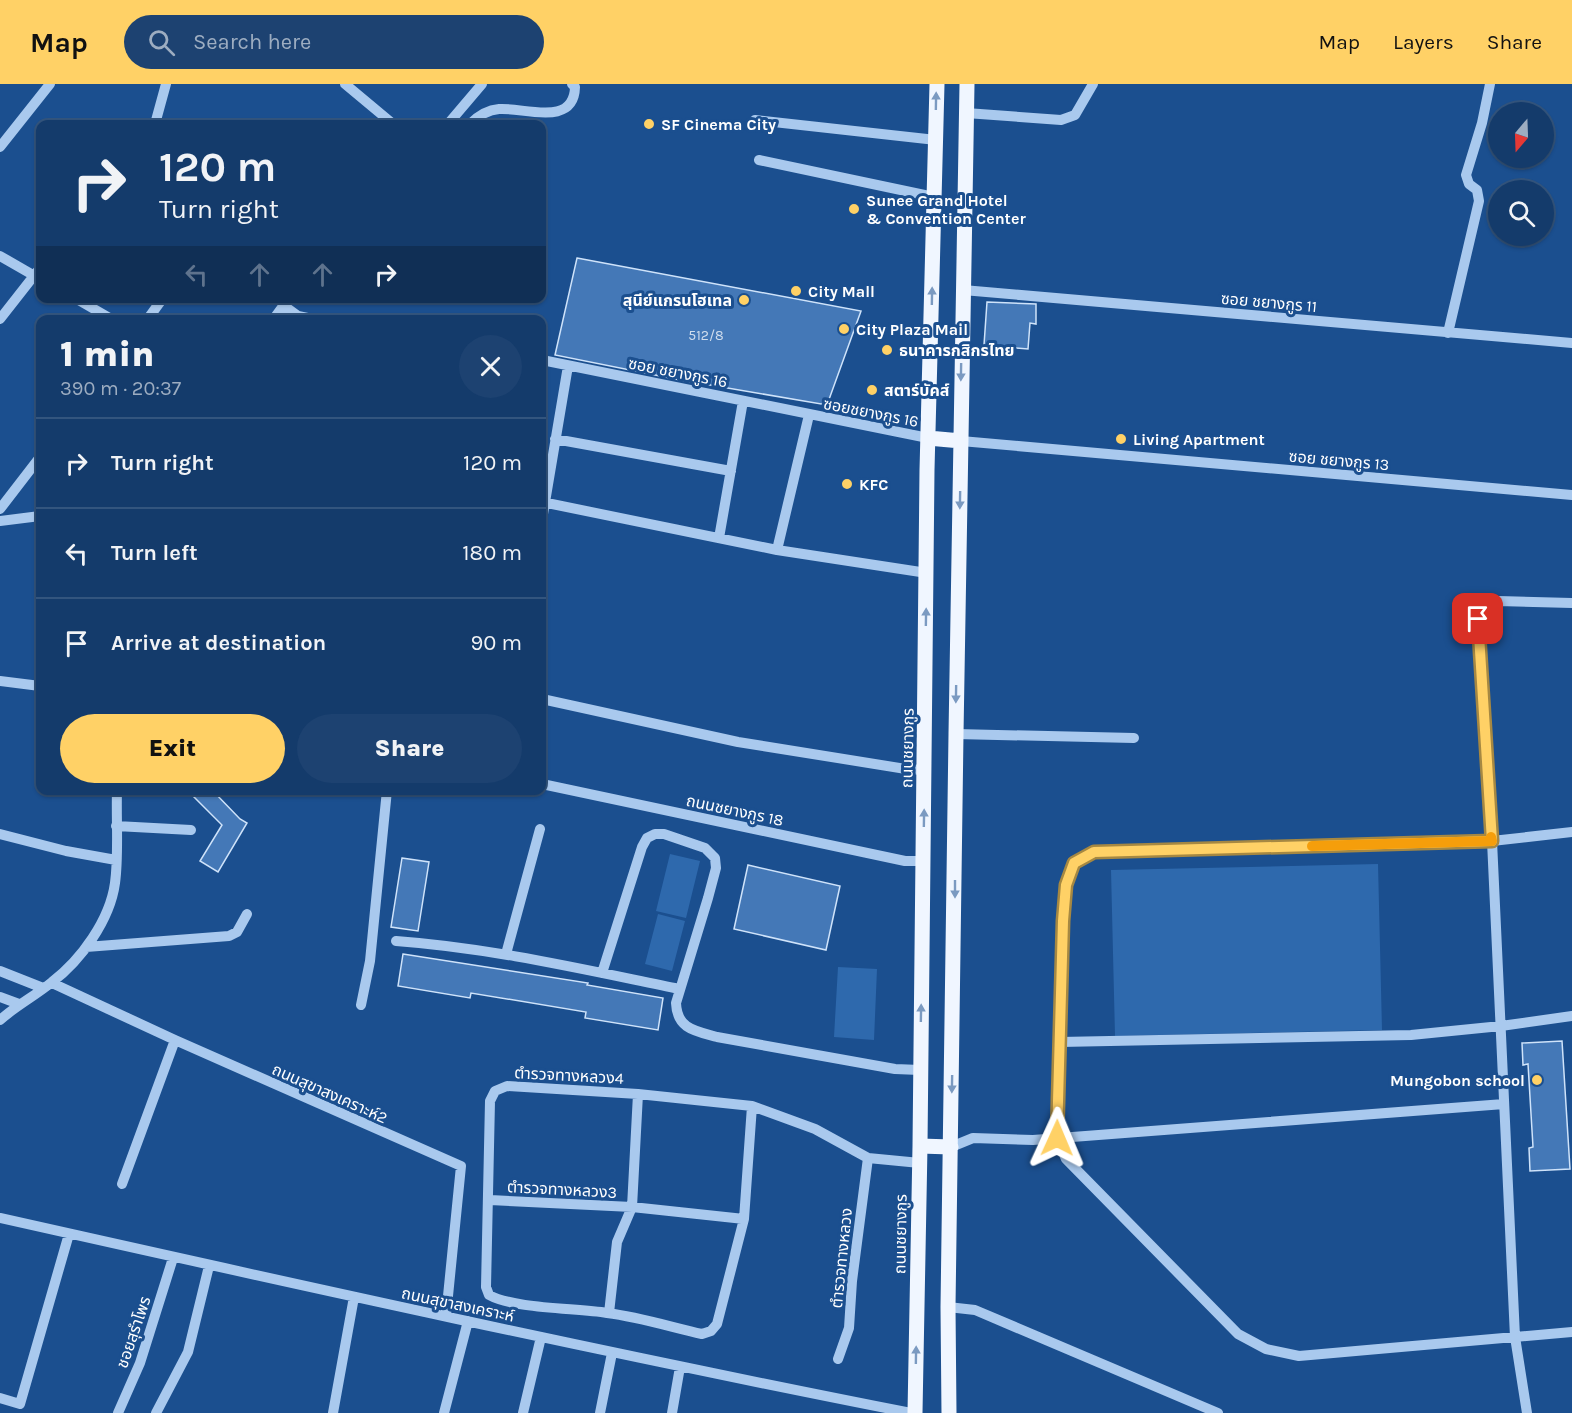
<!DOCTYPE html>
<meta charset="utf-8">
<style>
:root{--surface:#143b6b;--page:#1d4271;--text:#f1f3f6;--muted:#9dadc1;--line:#33557e;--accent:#ffd166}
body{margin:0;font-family:Karla,"Noto Sans Thai",sans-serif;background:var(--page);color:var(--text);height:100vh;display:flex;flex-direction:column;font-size:22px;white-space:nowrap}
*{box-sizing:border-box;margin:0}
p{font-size:20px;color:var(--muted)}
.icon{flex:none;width:33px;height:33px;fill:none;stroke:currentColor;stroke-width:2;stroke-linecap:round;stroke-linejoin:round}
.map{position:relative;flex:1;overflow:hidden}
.sheet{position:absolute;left:36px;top:231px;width:510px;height:480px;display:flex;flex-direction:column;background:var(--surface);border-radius:12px;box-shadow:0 2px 4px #0004,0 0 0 2px var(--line)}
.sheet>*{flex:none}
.hud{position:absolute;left:36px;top:36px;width:510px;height:183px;border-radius:12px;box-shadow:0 2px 4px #0004,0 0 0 2px var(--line);background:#143b6b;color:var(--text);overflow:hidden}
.needle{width:39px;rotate:199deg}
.buttons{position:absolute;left:1488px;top:18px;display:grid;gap:12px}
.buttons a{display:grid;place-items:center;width:66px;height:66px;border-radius:50%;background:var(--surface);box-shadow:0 2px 4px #0004,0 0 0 2px var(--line);font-size:30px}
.pin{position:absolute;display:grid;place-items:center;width:51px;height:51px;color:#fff;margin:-26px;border-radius:12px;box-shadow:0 3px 9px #0006}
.me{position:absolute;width:66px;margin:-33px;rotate:1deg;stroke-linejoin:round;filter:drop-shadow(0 0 4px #0008)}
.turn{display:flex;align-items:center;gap:21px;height:126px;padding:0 24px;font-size:27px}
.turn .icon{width:78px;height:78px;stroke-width:2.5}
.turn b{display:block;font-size:42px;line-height:51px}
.lanes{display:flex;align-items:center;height:57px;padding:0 24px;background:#0003;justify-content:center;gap:30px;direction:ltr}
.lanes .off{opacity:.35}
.round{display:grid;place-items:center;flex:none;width:63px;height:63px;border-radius:32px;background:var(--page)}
.headline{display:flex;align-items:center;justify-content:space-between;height:102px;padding:0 24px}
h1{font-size:36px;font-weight:800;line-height:45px}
.cta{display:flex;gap:12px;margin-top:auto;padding:12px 24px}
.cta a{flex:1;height:69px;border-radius:36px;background:var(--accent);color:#111;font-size:24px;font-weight:800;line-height:69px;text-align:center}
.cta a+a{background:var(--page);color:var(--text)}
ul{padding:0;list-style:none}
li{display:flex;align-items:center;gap:18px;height:90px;padding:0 24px;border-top:2px solid var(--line)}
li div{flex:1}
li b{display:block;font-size:22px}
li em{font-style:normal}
header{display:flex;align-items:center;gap:36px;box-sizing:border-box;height:84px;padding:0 30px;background:var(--accent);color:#111}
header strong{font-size:28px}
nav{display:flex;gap:33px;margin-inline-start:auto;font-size:21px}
.search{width:420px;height:54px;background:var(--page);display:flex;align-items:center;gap:15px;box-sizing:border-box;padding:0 21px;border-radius:33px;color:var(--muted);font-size:22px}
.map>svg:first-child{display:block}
</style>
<header>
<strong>Map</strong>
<div class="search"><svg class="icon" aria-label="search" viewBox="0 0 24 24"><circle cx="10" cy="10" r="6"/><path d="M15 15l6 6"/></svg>Search here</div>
<nav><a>Map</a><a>Layers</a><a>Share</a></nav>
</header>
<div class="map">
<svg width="1572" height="1329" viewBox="0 0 1572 1329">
<rect width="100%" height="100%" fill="#1b4f8f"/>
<path fill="#2e69ad" d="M670,770l30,7 -14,57 -30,-7z
M1378,780l4,166 -267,6 -4,-166z
M658,830l27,7 -13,50 -27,-7z
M838,883l39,2 -3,71 -40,-3z"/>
<path fill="#4478b7" stroke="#cfe3fa" stroke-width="1.5" d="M577,174l284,53 -34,94 -152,-26 -120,-24z
M987,218l49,2v20l-6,-1 -2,26 -44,-4z
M187,706h25l28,29 7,4 -29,49 -18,-11 22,-36z
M402,774l27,4 -11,69 -27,-4z
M748,781l92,21 -14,64 -92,-21z
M403,870l185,29 -1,2 76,13 -5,32 -73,-12 1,-6 -115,-19 -1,5 -72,-12z
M1562,957l8,128 -40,2 -1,-23 4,-1 -5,-83 -5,1 -1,-22z"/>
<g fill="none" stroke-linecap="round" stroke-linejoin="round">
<path stroke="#a9c9ee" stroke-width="10" d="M345,0l48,40
M966,29l95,7 14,-5 18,-31
M755,36l181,20
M155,40l11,-40
M448,40l34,-40
M470,40c8,-8 17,-14 29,-15 24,-2 75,19 76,-22l-3,-3
M0,63l50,-63
M759,76l175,37
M0,172l40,23
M963,206l609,53
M75,214l38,22
M283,221l15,11 19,4
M0,235l40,-51
M147,236l16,-22
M273,236l16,-22
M1448,249l31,-132 -2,-11 -8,-6 -3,-9 16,-52 8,-39
M542,276l386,78
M555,355l176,32
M961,357l611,54
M542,418l235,48 150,23
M0,425l40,-52
M542,436l26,-154
M0,437l40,-5
M719,454l24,-137
M777,466l32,-135
M0,597l40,5
M542,615l196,43 168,27 18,1
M956,650l178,4
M542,700l363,77h18
M116,742l75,4
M1572,748l-80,9 -398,11 -20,11 -8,22 -3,36 -6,217 9,21 172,175 28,15 33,7 273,-24
M0,750l66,17 50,9
M396,857c96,7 190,29 284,48
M86,863l143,-11 8,-4 10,-18
M506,870l34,-125
M0,887l43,17
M602,889l40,-126 5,-9 8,-4h9l41,14 10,10 1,10 -8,30 -32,105c1,26 19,28 41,34l178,32 25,1
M52,899l123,57 286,126 -15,150
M0,913l19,7
M361,921l9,-44 17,-171
M0,936c17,-15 35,-24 52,-38 29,-22 58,-62 63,-99 4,-29 1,-63 2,-93
M1060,958l351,-7 90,-9 71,-10
M752,1022l-8,113 -27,105 -6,7 -9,3c-31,-7 -63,-17 -95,-21 -30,-5 -93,-4 -118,-18l-3,-8 4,-186 5,-10 12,-5 131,8 114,12 63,23 53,29 52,5
M951,1063l22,-9 60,2 471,-36
M122,1100l53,-144
M490,1116l142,7 112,12
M0,1134c303,68 606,135 911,195
M948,1223l27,3 243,103
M609,1229l8,-71 15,-35 6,-113
M838,1275l11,-31 3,-47 16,-123
M0,1314l20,6 49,-170
M118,1329l22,-50 33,-105
M156,1329l32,-61 21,-86
M333,1329l21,-116
M444,1329l24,-92
M523,1329l18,-76
M600,1329l12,-60
M672,1329l8,-46
M1527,1329l-12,-76 -23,-496 -14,-213v-9l8,-15 12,-3 74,2"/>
<path stroke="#f0f6ff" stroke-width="15" d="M928,354l33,3
M920,1062l31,1
M915,1329l5,-267 7,-676 10,-386
M949,1329l-1,-106 8,-573 11,-650"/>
</g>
<defs><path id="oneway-solid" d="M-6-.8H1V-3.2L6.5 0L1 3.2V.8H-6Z" transform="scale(1.5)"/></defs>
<g fill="#7b9ac1">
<use href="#oneway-solid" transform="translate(936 17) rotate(-89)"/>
<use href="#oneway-solid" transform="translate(932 212) rotate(-89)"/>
<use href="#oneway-solid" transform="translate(961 288) rotate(91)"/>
<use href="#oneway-solid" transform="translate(960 416) rotate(91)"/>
<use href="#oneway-solid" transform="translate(926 533) rotate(-89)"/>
<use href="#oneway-solid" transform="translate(956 610) rotate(91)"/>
<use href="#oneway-solid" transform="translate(924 734) rotate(-89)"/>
<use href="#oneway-solid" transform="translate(955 805) rotate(90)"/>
<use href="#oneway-solid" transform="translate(921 929) rotate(-89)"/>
<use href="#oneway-solid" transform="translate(952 1000) rotate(91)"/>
<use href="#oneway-solid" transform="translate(916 1271) rotate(-89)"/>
</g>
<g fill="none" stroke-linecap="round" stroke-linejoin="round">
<g stroke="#a68842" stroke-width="15">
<path id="route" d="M1057,1054l6,-217 3,-36 8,-22 20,-11 398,-11 -14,-222"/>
</g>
<use href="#route" stroke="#ffd166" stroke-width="10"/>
<path stroke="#f59e0b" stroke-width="10" d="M1312,762l180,-5 -1,-4"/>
</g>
<g fill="#ffd166" stroke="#1b4f8f" stroke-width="2">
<circle cx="649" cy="40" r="6"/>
<circle cx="854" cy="125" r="6"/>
<circle cx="796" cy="207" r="6"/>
<circle cx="744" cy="216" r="6"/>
<circle cx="844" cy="245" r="6"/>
<circle cx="887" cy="266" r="6"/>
<circle cx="872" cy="306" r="6"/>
<circle cx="1121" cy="355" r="6"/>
<circle cx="847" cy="400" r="6"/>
<circle cx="1537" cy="996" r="6"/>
</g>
<g text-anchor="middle" stroke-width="6" stroke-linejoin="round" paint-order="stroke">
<g font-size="14" fill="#d0dded">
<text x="706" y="256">512/8</text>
</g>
<g font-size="16" font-weight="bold" fill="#fff" stroke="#1b4f8f" text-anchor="start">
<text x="661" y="46">SF Cinema City</text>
<text x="866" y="122">Sunee Grand Hotel<tspan x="866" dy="18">&amp; Convention Center</tspan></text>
<text x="808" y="213">City Mall</text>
<text x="732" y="222" text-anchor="end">สุนีย์แกรนโฮเทล</text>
<text x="856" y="251">City Plaza Mail</text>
<text x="899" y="272">ธนาคารกสิกรไทย</text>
<text x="884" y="312">สตาร์บัคส์</text>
<text x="1133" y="361">Living Apartment</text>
<text x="859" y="406">KFC</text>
<text x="1525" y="1002" text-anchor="end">Mungobon school</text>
</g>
<g font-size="16" fill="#fff" stroke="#1b4f8f">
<text transform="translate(1269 218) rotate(5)" y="6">ซอย ชยางกูร 11</text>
<text transform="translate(678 288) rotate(11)" y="6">ซอย ชยางกูร 16</text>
<text transform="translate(871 328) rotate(11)" y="6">ซอยชยางกูร 16</text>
<text transform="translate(1339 376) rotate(5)" y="6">ซอย ชยางกูร 13</text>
<text transform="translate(907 664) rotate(-89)" y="6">ถนนชยางกูร</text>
<text transform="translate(735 726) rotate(12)" y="6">ถนนชยางกูร 18</text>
<text transform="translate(569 991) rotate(3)" y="6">ตำรวจทางหลวง4</text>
<text transform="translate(330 1009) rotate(24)" y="6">ถนนสุขาสงเคราะห์2</text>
<text transform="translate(562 1105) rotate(3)" y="6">ตำรวจทางหลวง3</text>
<text transform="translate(900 1150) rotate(-89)" y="6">ถนนชยางกูร</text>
<text transform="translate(841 1174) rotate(-84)" y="6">ตำรวจทางหลวง</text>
<text transform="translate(458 1220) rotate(12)" y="6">ถนนสุขาสงเคราะห์</text>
<text transform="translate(133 1248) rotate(-71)" y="6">ชอยสุรำโพร</text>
</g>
</g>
</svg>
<div class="buttons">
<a><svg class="needle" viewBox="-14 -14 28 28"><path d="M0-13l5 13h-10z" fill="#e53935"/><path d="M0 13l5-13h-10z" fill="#9dadc1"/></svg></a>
<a><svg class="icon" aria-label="search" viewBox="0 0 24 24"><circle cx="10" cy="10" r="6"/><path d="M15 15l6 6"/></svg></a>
</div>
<div class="pin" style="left:1478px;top:535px;background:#d93025"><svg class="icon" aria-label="arrive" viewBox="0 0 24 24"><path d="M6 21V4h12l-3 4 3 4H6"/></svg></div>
<svg class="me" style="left:1057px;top:1054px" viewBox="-20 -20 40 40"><path d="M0-17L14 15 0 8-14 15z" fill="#ffd166" stroke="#fff" stroke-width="4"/></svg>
<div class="hud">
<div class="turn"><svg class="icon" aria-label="right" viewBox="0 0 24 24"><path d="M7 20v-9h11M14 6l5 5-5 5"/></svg><div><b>120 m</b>Turn right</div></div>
<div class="lanes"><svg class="icon off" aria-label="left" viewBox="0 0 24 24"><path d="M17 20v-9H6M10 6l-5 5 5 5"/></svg><svg class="icon off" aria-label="ahead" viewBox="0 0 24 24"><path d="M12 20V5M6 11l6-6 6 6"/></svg><svg class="icon off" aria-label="ahead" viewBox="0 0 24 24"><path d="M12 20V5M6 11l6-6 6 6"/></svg><svg class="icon" aria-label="right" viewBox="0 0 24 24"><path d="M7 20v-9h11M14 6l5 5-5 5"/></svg></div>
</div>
<section class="sheet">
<div class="headline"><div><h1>1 min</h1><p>390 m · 20:37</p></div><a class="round"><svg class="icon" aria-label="close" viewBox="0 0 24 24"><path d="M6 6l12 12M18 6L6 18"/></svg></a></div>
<ul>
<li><svg class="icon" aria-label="right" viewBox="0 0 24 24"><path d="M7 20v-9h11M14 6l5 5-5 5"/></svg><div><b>Turn right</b></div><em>120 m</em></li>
<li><svg class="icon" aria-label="left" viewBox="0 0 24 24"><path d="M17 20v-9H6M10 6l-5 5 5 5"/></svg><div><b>Turn left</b></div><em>180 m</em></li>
<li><svg class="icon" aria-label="arrive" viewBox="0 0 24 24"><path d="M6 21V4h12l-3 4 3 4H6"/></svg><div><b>Arrive at destination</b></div><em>90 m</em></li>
</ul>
<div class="cta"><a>Exit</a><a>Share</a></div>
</section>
</div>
